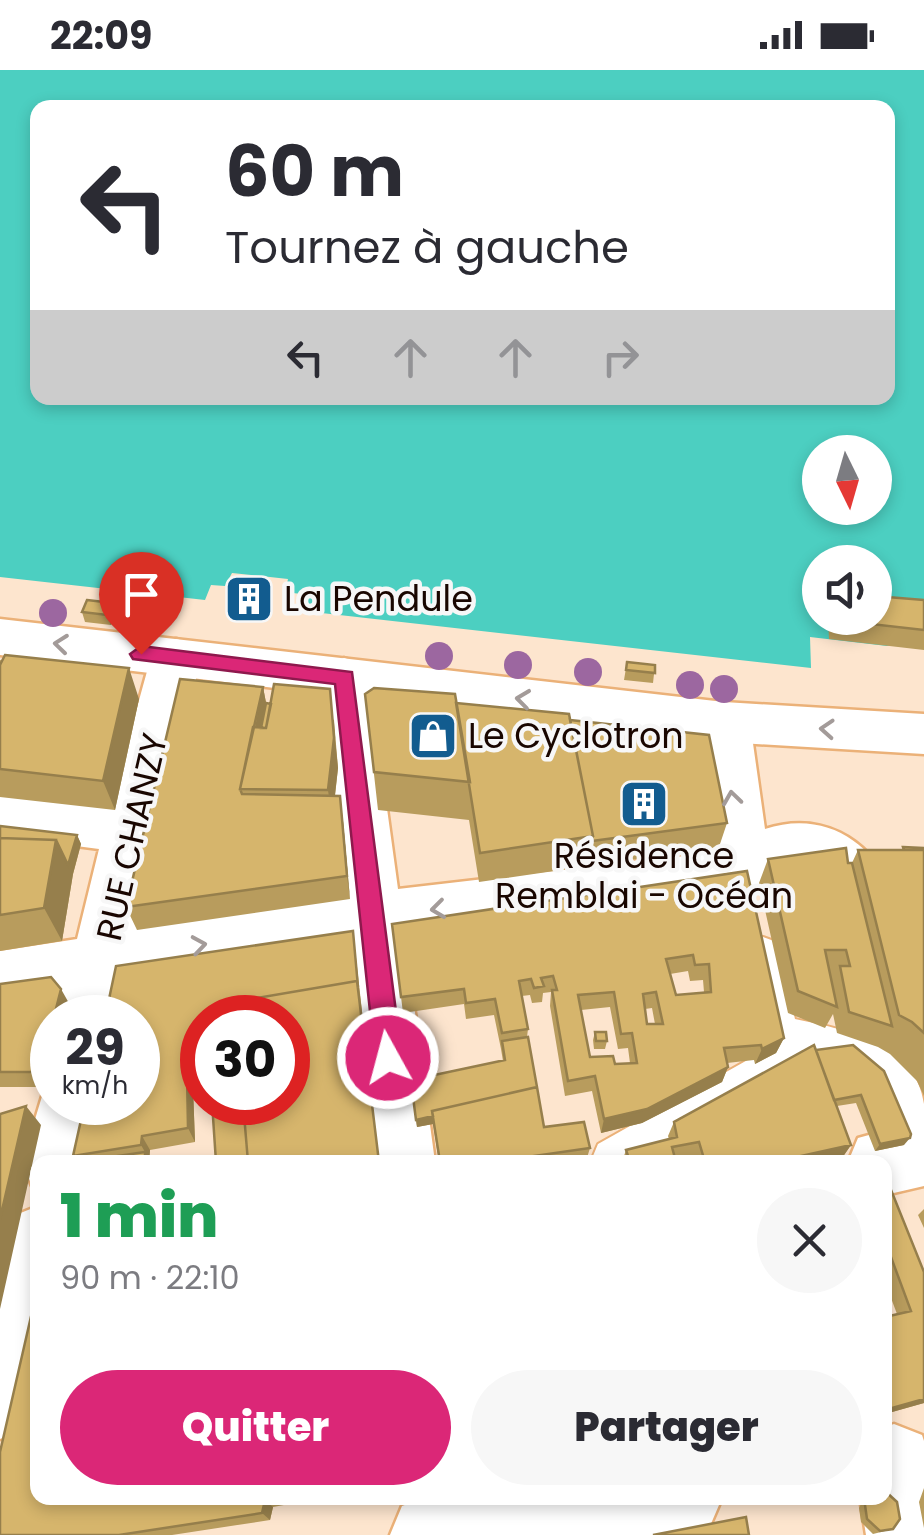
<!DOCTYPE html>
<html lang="fr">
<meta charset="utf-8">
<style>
:root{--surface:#fff;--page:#f7f7f7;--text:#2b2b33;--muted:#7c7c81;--accent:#db2777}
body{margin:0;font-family:Poppins,sans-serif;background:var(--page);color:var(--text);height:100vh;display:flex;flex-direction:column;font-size:38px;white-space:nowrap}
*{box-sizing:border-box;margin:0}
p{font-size:32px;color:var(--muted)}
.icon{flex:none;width:55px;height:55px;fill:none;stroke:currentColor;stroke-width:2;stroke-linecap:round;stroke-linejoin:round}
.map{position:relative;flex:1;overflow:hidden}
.side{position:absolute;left:30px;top:1085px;width:862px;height:350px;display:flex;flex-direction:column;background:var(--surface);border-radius:20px;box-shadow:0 5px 15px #0003}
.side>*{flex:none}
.banner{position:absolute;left:30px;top:30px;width:865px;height:305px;border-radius:20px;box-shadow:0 5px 15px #0003;background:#fff;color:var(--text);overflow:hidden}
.needle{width:65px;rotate:175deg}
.tools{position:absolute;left:802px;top:365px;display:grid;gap:20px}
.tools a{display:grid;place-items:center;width:90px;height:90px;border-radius:50%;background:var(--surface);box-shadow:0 5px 15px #0003;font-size:50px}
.speed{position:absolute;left:30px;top:925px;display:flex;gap:20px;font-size:50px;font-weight:700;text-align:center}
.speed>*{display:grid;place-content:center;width:130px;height:130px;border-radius:50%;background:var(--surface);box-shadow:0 5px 15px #0003;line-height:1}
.speed small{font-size:25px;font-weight:400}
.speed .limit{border:15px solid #d22;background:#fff;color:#111}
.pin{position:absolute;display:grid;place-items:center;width:85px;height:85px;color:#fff;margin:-102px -42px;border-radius:50% 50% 50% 0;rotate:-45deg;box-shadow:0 0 10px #0007}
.pin .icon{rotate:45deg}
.me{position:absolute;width:110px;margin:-55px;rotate:353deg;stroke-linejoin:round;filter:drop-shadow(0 0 8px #0008)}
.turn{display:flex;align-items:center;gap:35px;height:210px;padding:0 30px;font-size:45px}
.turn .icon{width:130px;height:130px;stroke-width:2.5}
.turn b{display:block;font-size:70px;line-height:85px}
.lanes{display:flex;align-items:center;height:95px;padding:0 30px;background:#0003;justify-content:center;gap:50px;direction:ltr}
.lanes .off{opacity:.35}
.round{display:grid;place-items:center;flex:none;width:105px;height:105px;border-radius:52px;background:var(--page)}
.summary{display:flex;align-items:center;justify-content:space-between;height:170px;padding:0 30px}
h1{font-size:60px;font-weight:800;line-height:75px;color:#1e9e55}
.primary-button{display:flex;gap:20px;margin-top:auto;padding:20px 30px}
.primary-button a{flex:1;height:115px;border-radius:60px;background:var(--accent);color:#fff;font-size:40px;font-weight:800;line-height:115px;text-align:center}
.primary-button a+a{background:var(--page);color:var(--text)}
.status{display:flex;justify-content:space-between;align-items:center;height:70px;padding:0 50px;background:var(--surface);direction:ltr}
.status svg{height:28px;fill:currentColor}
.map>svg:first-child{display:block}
</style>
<div class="status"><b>22:09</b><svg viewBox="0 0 49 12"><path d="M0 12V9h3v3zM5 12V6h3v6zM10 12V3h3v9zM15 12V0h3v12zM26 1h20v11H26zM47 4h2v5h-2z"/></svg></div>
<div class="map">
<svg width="924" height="1465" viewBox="0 0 924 1465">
<rect width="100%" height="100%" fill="#fde5ce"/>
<path fill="#4ccfc1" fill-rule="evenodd" d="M0,0h924v566l-37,10 -77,-9 1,31 -516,-58 6,-16 -16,-2 3,-13 -56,-6 -7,13 -14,-1 -6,15 -205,-23zM38,38h850v290h-850zM820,382h55v56h-55zM820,492h55v56h-55z"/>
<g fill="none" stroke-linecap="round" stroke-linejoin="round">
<g stroke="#ebb178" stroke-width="4">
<path id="service" d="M763,867l11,4 4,9 17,69c48,10 121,24 129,85 0,18 0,37 0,55l-12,-4c-30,-71 -29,-89 -110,-105l-4,16 -167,96h-36l-2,-6 5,-12 171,-96 -21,-98 4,-9z"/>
</g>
<g stroke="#ebb178" stroke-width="5">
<path id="minor" d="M176,569l18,5 7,13 -62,272 202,-33 -22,-219 7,-13 18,-6 18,6 7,13 29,212 313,-36 -13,-131 8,-14 18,-6 18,6 8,14 15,107c55,-18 102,8 126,58l-8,17c-54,19 -41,-30 -84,-35l-6,8 -51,20 -337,41 30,224h-68l-21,-215 -219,37 -7,34h-62l5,-23 -63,10v-54l77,-12 22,-90 -99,-13v-44l110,13 41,-148 7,-13z
M52,1008v24h51l-13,60h-52v26l-6,-2 -10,-24 25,-82z
M924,1050v66l-39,9v-33h-37l10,-24z
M38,1136v197l-11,25 -27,11v-187l13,-36z
M894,1354l28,11 2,6v94h-58l-6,-37h25v-71z
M424,1428h298l-12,28 -21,9h-299l12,-29z"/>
</g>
<g stroke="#ebb178" stroke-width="5">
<path id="tertiary" d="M0,549l724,83 200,12v40l-200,-12 -724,-87z"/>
</g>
<use href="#service" fill="#fff" fill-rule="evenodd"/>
<use href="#minor" fill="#fff" fill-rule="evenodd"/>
<use href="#tertiary" fill="#fff" fill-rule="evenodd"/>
</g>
<g fill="#9c67a0">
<circle cx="53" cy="543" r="14"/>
<circle cx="130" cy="551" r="14"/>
<circle cx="439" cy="586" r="14"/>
<circle cx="518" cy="595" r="14"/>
<circle cx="588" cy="602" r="14"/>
<circle cx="690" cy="615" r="14"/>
<circle cx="724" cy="619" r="14"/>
</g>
<path fill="#b89c5d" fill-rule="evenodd" d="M257,514l2,10 -5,12 -15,-3 -3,-10z
M924,530v50l-95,-11 -1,-21h47z
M113,533l3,10 -5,12 -26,-3 -3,-10z
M0,590l139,39 -24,111 -115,-13z
M627,592l28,3 -2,18 -29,-3z
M263,617l3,16 68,17 4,48 -3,28 8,25 7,78 -213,31 -11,-23z
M365,624l91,9 114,17 157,103 -8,24 -240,35 -10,-62 -91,-10z
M0,756l77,9 4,9 -8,30 -11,67 -62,10z
M903,777l21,1v248l-7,-15 -27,-27 -12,-7 -41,-14 -4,-19 -8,14 -37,-15 -29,-130 9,-24 84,4 6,-13h44z
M747,801l37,167 -8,15 -21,11 -1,-4 -27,3 1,4 -6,15 -80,41 -41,10 -9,-42 -27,5 -15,-90 1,-14 -8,1 -1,9 -10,1 -2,-8 -8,1 6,33 -1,8 17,90 46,21 -4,13 -147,1 -6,-38 -16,3 -8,-61 16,11 78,-16 -2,-12 -7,-34 -28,4 -2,-15 -61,9 -11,-89zM688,901l2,10 13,-1 1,12 -28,3 -6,-21zM610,937l8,42 10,-1 2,15 -15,1 -25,-7 -9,-47zM652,938l3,16h-8l-2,-15z
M353,861l26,231h-163l-4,-60h76v-84h-86v69l-9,1 2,54 -45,8 -1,12h-71l-5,-6 12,-54h53v-84h-33l11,-52z
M0,914l70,21 -18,13v61l-1,8h-51z
M595,962l12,9 -2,8h-11l-1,-9z
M853,975l51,100 -29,6 -19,-48 -19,3 14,39 -9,13 -19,4h-128l-2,-7 -18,4 1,3h-54l4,-12 43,-11 -1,-3 6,-14 142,-72z
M885,1105l39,97v131l-39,11v-97l12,-3 -12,-32z
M924,1139v19l-6,-13z
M924,1418v40l-5,-26z
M38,1428h284l-49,9 -3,13 -98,15h-172z
M864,1428h21l8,31 -20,5 -12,-12 -2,-14z"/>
<path fill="#967f4c" d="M257,514l2,10 -5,12 -1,-10z
M113,533l3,10 -5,12 -4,-10z
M129,598l10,31 -24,111 -12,-29z
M263,617l5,26 -25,76z
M330,619l8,79 -6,52 -4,-30z
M340,726l3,25 7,78 -3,-23z
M77,765l4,9 -8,30 -11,67 -18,-33 12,-68z
M61,919l9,16 -3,13h-13z
M52,953v56l-1,8 -11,-15z
M784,968l-8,15 -21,11 7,-15z
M728,997l-6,15 -80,41 -41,10 3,-14z
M187,1004l6,14 2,54 -7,-14z
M26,1036l15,19 -41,184v-90z
M433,1046v8l-16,3 -1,-7z
M142,1066l8,14 -1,12h-4v-10l-4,-7z
M910,1068l-6,7 -29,6 5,-7z
M851,1075l-9,13 -19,4h-49z
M924,1329v4l-39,11v-4z
M265,1430l8,7 -3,13 -8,-7z"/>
<path fill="#d6b56c" stroke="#967f4c" stroke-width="2.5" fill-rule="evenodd" d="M241,512l16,2 -4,12 -17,-3z
M875,526l49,4v30l-89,-10v-2h40z
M87,530l26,3 -6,12 -25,-3z
M5,585l124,13 -26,113 -103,-12v-104z
M627,592l28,3v8l-29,-3z
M180,609l83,8 -23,102 2,5 98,2 7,80 -221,31z
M274,614l56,5 4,49 -6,52 -88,-1 13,-62 13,1z
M374,618l81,6 15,88 -96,-10 -9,-78z
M266,633l5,1 -5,24h-5z
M456,633l113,11 24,122 -113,17z
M570,650l139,15 18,88 -135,18 1,-5z
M0,756l77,9 -9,30 -12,-25 -56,-2z
M0,768l56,2 -12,68 -44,7z
M903,777l21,1v2h-20z
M846,778l2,15h4l40,163 -43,-14 -9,-46h10l-4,-16h-21l12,57 -39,-16 -30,-132z
M858,780h66v183l-12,-11 -13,-7z
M747,801l37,167 -22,11 -1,-4 -37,3 4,19 -81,42 -43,10 -9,-43 -27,5 -16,-91h5l-4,-14 -12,2 3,8 -10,2 -3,-9 -12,2 9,48 -26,4 -7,-34 -29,4 -2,-14 -63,8 -9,-73zM693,885l2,10 14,-1 2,28 -35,3 -10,-36zM614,922l7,42 11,-1 5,30 -22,1 -2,-8 -23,1 -12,-62zM656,922l7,32h-16l-4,-30z
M353,861l5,56 -1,-6 -123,21 2,16h-34v54l-15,2 1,54 -46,8 -1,9 -68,11 12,-54h53v-84h-33l11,-52z
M51,907l10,12 -21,83h-40v-88z
M357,911l22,181h-131l-5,-60h45v-84h-52l-2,-16z
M595,962h11l1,9h-11z
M528,967l9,50 -105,24 1,5 -17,4 -7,-54h8l7,5 1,6 80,-17 -3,-19z
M814,975l37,100 -77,17h-69l-6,-20 -27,5 4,15h-46l-4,-12 51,-13 -3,-15z
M853,975l31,26 27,63 -1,4 -30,6 -19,-49 -27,5 -18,-50z
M537,1017l7,40 40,-5 6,26 -98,14h-52l-8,-51z
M212,1032h31l5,60h-32z
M26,1036l-26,113v-105z
M145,1082v10h-67z
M885,1105l39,97v127l-39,11v-93l26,-6 -26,-70z
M38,1241v187h238l-11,2 -3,13 -143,22h-119v-83l32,-140z
M885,1421l12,11 3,17 -7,10 -13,2 -13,-12 -2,-14 4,-7h16z
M746,1447l3,18h-96z"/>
<defs><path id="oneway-chevron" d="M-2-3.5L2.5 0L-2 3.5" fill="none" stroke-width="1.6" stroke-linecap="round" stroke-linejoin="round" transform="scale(2.5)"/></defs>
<g stroke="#a39b99">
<use href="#oneway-chevron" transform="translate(61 574) rotate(-174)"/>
<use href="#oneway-chevron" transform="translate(523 629) rotate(-173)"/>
<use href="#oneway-chevron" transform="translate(827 659) rotate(-176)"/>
<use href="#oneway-chevron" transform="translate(732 728) rotate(-98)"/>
<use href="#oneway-chevron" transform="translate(438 839) rotate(173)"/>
<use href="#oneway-chevron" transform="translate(199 875) rotate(-9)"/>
</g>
<path fill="#db2777" stroke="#8e194d" stroke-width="2.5" d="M141,576l211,26 50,386 -4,8 -10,4 -9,-4 -4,-8 -40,-374 -202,-25 -3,-5z"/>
<defs>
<g id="building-square" transform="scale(2.5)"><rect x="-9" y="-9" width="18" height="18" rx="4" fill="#125c8f" stroke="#f7f7f7"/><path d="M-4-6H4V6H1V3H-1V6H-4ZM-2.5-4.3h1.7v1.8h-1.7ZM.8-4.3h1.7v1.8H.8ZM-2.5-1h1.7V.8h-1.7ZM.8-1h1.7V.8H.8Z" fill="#fff"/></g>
<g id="shop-square" transform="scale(2.5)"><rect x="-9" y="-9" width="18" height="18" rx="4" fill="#125c8f" stroke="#f7f7f7"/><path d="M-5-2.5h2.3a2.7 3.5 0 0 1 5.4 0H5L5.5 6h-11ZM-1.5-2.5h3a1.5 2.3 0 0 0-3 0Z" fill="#fff"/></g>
</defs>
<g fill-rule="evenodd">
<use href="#building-square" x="249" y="529"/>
<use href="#shop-square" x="433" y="666"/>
<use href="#building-square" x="644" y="734"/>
</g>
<g text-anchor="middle" stroke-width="9" stroke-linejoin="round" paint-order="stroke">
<g font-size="35" fill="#190600" stroke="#f7f7f7" text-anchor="start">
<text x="284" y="541">La Pendule</text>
<text x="468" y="678">Le Cyclotron</text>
<text x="644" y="798" text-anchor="middle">Résidence<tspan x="644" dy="40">Remblai - Océan</tspan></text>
</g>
<g font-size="35" fill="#190600" stroke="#f7f7f7">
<text transform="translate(132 767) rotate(-77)" y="12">RUE CHANZY</text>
</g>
</g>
</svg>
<div class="tools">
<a><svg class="needle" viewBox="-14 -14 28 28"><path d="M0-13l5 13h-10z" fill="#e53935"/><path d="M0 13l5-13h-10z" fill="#7c7c81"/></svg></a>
<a><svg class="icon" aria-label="sound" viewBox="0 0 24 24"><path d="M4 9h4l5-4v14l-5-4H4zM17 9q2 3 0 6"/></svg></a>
</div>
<div class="speed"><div>29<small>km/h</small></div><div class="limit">30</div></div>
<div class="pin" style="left:141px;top:584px;background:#d93025"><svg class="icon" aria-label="arrive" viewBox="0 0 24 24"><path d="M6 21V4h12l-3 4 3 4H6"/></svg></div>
<svg class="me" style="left:388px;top:988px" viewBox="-20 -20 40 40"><circle r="17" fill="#db2777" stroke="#fff" stroke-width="3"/><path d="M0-11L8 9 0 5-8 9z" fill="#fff"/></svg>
<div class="banner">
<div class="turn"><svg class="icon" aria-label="left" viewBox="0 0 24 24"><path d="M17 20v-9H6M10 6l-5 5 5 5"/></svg><div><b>60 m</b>Tournez à gauche</div></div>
<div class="lanes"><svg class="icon" aria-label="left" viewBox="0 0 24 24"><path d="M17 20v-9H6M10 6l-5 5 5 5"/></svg><svg class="icon off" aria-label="ahead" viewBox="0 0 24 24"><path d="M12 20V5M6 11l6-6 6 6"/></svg><svg class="icon off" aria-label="ahead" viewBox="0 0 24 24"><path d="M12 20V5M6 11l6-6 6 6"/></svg><svg class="icon off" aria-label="right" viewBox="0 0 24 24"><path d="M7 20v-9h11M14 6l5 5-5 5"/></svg></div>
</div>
<section class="side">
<div class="summary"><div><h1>1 min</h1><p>90 m · 22:10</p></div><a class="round"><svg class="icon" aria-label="close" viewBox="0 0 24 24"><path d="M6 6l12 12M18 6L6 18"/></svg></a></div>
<div class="primary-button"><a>Quitter</a><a>Partager</a></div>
</section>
</div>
